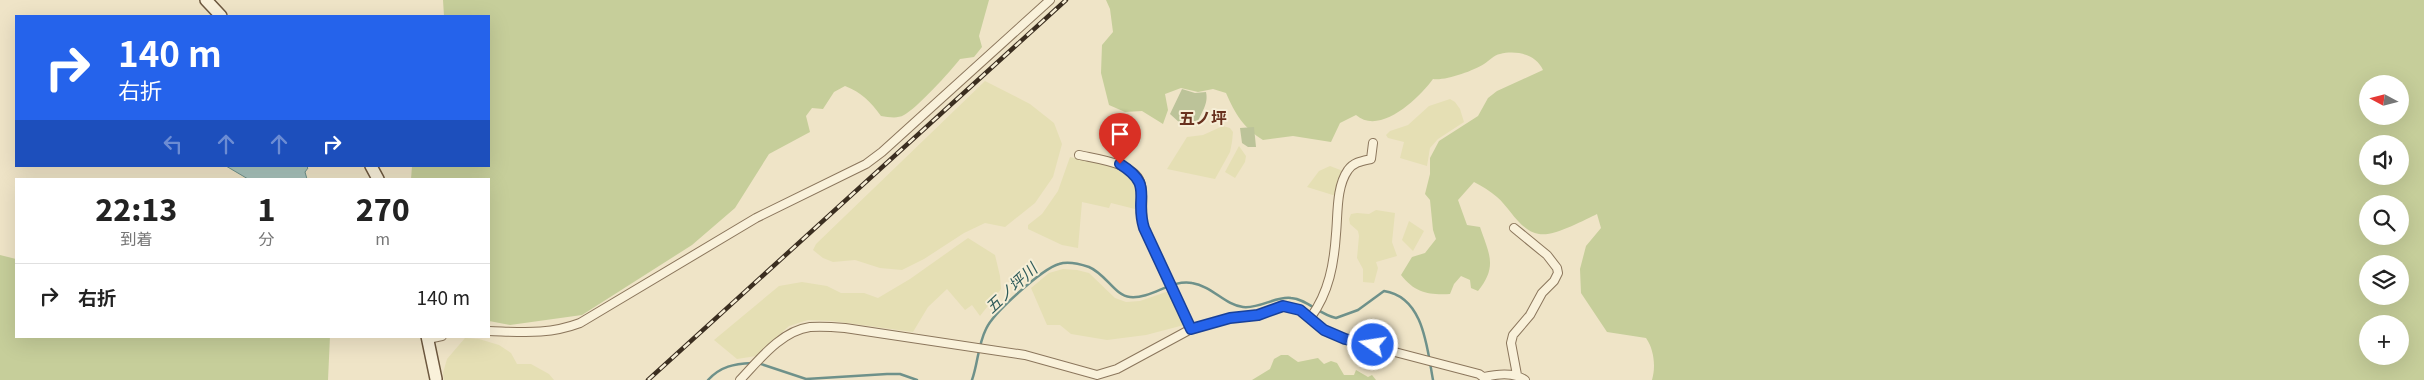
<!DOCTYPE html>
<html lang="ja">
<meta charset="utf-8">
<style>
:root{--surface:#fff;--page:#f6f6f6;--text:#222;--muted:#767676;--line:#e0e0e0}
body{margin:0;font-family:Georgia,"Noto Sans JP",serif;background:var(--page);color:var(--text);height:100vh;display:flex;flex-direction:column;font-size:19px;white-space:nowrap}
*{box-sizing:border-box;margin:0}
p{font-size:16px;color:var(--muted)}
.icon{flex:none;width:28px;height:28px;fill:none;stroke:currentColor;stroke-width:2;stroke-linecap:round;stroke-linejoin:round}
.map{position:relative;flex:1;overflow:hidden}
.sheet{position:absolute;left:15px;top:178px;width:475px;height:160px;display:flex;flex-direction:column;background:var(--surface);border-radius:0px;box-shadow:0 5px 20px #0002}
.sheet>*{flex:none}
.top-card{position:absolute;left:15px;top:15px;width:475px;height:152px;border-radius:0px;box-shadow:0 5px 20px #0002;background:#2563eb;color:#fff;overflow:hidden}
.needle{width:32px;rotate:277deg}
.buttons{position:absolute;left:2359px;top:75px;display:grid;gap:10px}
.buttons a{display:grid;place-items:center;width:50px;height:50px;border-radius:50%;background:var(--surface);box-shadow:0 5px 20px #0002;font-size:25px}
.pin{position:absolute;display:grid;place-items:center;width:42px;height:42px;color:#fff;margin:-51px -21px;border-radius:50% 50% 50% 0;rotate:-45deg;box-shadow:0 0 5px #0007}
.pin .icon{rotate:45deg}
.me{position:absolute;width:55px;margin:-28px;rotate:283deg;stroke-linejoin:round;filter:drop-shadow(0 0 4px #0008)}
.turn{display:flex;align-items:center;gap:18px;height:105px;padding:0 20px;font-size:22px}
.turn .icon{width:65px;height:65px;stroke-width:2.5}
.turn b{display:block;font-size:35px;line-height:42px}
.lanes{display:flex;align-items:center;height:48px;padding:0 20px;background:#0003;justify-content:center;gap:25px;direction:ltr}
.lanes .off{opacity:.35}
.eta{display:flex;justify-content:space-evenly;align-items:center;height:85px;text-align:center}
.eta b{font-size:30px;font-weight:800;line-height:35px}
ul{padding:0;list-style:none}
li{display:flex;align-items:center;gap:15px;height:65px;padding:0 20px;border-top:1px solid var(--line)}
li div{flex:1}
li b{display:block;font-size:19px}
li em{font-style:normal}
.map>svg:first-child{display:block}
</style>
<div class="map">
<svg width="2424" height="380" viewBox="0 0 2424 380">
<rect width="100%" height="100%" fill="#efe4c7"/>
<path fill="#e5dfb4" d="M985,81l45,23 24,19 8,21 -9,33 -18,26 -30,24 -20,-4 -21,10 -40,26 -22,11 -22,-2 -25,-8 -22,2 -10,-4 -10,-8 3,-6z
M1450,99l5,3 5,7 4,13 -26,17 -8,9 -3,18 -27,-8 4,-16 -16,-4 -2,-3 4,-4 18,-6 21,-19z
M1223,126l7,2 3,4 -1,10 -2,10 -15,27 -48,-10 20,-32 16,-2z
M1239,146l7,10 -1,6 -10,16 -10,-6z
M1070,157l48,11 16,11 4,9 -3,21 -24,-6 -2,5 -27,-6 -4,46 -16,-3 -34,-16v-4l14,-11 16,-23z
M1330,166l13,5 -7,25 -29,-9 12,-16z
M1376,210l19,3 -3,29 5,14 -21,6 2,6 -4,15 -11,-1v-13l-6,-11 2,-22 -1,-5 -8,-7 -1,-5 2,-5 6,-1 12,1z
M1409,221l15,10 -11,20 -11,-11z
M968,238l27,17 5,21 1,13 -21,27 -8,-11 -7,5 -18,-21 -19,18 -15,25 -81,-11 -24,-1 -19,6 -33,30 -19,3 -23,-19 65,-54 23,-4 25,4 14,7h23l14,5 32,-19z
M1063,269l14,1 12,3 26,25 11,4 14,-1 29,-10 15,34 -38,10 -39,5 -36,-6 -11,-9h-13l-16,-37 18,-15z
M465,338l14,1 20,6 12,8 6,11h14l18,10 5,6h-110l-1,-7 4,-14z"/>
<path fill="#c6ce9a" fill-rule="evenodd" d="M443,0h546l-10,36 3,11 -8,10 -14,2c-9,12 -44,50 -56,56 -7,4 -15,2 -23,1 -10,-14 -20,-24 -36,-30l-11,6 -11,17 -11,-1 -6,8 4,16 -41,22 -34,54 -43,37 -110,70 -72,10 -21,-4v-142h-78l1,-13h77v-150h-45z
M1106,0h1318v380h-772c4,-13 2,-31 -6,-42l-39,-6 -26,-39 -1,-24 6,-23 15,-18 -4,-14c-13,6 -43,23 -58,20 -19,-3 -29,-26 -42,-37 -7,-6 -15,-11 -23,-15l-16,18 9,25 13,2c9,27 18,39 -2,64l-7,-3 -1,-8 -9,-4 -7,8 -4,10c-21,1 -35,-1 -49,-19l11,-18 13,-4 11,-14 -3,-9 -3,-30 -5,-6 5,-20v-16l9,-17 39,-25 10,-18 9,-7 46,-21c-7,-16 -27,-20 -43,-16 -6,1 -11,7 -16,10 -11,7 -39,17 -51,15 -14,19 -53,57 -77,36l-16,8 -9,19 -38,-6 -30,4c-19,-12 -28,-26 -37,-47l-13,-4 -15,3 -17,-4 -16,6 3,16 -5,14 -21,-13 -17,1 -16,-7 -8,-32 1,-28 11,-13 -3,-23zM2368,84h32v32h-32zM2368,144h32v32h-32zM2368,204h32v32h-32zM2368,264h32v32h-32zM2368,324h32v32h-32z
M0,255l16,4v77h314l-2,44h-328z
M1281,355h7l10,7 20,-4 6,6 7,-3 6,2 7,12h10l2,-5 12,7 4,-2 4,5h-124l18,-11 4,-10z"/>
<path fill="#bcc399" d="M1182,89l13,4 11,-1c3,13 -6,21 -9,33l-17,-2 -10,-9z
M1254,127l2,20h-8l-6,-4 -2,-15z"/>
<path fill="#a8c3bc" stroke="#6e918a" d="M226,166h80l2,2 -3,4 2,7h-59z"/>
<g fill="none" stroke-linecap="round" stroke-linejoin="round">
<path stroke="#6e918a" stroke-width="2.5" d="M758,363l48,16 81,-5h13l17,6
M708,380c13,-14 26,-16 44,-17
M972,380c6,-17 6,-35 14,-51 7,-16 56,-60 73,-65 9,-3 21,0 30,3 17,7 26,29 41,30 22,2 41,-18 62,-14 20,3 33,22 51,24 17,2 32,-11 48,-9 16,1 29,17 45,20l22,-8 26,-19c40,6 43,57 49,89"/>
<g stroke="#8b765c" stroke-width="10">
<path id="street" d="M1079,155c17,4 58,8 62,30 3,14 -1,28 3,43l47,101
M1514,228l33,27 10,13 1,5 -4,8 -12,12 -12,22 -17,20 -2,8 6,32
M1311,317c18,-25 23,-53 25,-83 2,-20 0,-47 12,-64 6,-8 14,-9 23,-11l2,-16
M489,331c33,1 59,4 91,-8l176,-105 110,-54 16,-12 168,-152
M428,339l14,-3
M1484,377c13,-3 30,-5 41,3
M740,380c19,-20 41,-49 70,-53 12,-1 24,0 35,1l180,27 72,20 20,-6 74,-40 39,-11 28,-3 25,-9 17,4 24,20 21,9 134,35 8,6"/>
</g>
<g stroke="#6d583f" stroke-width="14">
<path id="secondary" d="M206,0l15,16
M371,166l7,13
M427,336l9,43"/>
</g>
<use href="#street" stroke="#f9f1da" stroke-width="8"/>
<use href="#secondary" stroke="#f9f1da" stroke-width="11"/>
<g stroke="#3b2e20" stroke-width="4.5">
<path id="rail" d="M648,380l418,-380"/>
</g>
<use href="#rail" stroke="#f6eed6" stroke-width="2.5" stroke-dasharray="8" stroke-linecap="butt"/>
</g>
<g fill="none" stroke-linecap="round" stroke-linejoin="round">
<g stroke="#184099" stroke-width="12">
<path id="route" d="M1120,164c35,22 14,32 24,64l47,101 39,-11 28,-3 25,-9 17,4 24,20 21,9 28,6"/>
</g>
<use href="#route" stroke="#2563eb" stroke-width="9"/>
</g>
<g text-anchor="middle" stroke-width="4" stroke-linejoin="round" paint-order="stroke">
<g font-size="16" font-weight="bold" fill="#68311e" stroke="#f6eed6">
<text x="1203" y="124">五ノ坪</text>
</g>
<g font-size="16" font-style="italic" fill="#2f5b5a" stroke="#f6eed6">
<text transform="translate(1011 288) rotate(-43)" y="6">五ノ坪川</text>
</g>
</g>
</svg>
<div class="buttons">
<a><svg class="needle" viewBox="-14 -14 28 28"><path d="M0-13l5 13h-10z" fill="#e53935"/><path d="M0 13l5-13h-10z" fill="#767676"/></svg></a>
<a><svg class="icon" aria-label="sound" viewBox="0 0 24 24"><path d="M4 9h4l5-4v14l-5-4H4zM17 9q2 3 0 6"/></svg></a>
<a><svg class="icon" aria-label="search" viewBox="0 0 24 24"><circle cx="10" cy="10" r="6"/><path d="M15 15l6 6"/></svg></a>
<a><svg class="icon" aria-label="layers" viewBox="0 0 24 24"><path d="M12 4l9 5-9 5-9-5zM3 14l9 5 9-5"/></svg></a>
<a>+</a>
</div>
<div class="pin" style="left:1120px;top:164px;background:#d93025"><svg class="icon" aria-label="arrive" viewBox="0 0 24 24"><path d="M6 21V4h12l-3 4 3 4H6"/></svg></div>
<svg class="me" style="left:1373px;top:345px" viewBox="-20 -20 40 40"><circle r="17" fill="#2563eb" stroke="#fff" stroke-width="3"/><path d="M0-11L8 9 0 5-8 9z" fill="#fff"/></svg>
<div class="top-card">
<div class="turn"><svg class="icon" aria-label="right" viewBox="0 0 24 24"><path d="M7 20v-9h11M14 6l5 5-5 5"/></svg><div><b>140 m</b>右折</div></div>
<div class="lanes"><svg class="icon off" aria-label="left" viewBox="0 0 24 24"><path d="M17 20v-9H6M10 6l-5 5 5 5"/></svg><svg class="icon off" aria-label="ahead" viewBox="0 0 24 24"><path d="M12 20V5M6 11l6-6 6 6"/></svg><svg class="icon off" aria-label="ahead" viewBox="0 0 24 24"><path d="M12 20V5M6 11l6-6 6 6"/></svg><svg class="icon" aria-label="right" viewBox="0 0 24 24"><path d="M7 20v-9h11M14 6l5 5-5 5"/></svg></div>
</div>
<section class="sheet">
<div class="eta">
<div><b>22:13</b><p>到着</p></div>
<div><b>1</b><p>分</p></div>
<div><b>270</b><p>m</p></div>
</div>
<ul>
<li><svg class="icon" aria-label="right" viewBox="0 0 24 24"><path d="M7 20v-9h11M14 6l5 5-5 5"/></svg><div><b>右折</b></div><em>140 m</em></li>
</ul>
</section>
</div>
